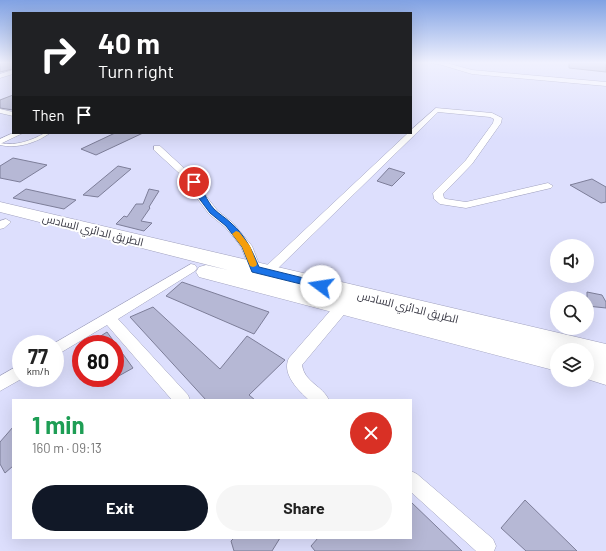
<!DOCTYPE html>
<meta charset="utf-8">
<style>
:root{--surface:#fff;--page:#f6f6f6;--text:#222;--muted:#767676;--accent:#111827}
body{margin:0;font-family:Barlow,Cairo,sans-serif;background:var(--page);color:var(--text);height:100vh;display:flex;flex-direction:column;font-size:15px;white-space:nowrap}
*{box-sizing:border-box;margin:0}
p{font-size:13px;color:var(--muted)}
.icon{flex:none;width:22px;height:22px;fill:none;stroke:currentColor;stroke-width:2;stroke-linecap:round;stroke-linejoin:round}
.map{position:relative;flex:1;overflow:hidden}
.details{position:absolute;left:12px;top:399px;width:400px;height:140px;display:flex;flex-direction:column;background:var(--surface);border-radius:0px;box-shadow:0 4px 16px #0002}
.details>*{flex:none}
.hud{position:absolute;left:12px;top:12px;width:400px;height:122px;border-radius:0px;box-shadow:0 4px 16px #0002;background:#202124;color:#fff;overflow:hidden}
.fabs{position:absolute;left:550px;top:239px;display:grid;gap:8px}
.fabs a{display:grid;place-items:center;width:44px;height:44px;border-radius:50%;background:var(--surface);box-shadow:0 4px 16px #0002;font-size:20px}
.speed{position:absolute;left:12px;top:335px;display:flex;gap:8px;font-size:20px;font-weight:700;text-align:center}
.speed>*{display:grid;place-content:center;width:52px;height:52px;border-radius:50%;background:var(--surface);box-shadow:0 4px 16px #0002;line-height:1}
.speed small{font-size:10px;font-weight:400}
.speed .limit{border:6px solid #d22;background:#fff;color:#111}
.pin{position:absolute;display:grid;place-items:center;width:34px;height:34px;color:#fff;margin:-17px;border:2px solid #fff;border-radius:50%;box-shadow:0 1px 4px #0007}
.me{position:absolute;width:44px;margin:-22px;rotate:284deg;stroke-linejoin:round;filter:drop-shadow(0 0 3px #0008)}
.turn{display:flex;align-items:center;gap:14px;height:84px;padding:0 20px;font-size:18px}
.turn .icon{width:52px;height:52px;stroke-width:2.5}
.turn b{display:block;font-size:28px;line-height:34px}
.then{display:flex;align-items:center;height:38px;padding:0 20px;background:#0003;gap:8px;font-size:15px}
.round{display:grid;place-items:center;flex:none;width:42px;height:42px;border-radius:21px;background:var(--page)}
.summary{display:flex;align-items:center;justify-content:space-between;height:68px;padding:0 20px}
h1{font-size:24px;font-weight:700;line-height:30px;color:#1e9e55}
.button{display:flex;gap:8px;margin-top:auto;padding:8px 20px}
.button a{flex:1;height:46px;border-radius:24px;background:var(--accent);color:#fff;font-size:16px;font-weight:700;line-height:46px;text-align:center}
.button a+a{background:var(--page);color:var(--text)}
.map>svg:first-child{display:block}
</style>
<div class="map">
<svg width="606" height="551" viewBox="0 0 606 551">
<rect width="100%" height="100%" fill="#dddffd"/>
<path fill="#b6b8d5" stroke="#7d7e99" d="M0,62h13v7l-13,3z
M569,62h37v10l-37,-4z
M13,95v15l-13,-2v-8z
M115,133h28l-47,22 -15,-6z
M13,158l34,7 -27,17 -20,-4v-12z
M118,166l13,3 -33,28 -15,-2z
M389,168l16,5 -13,13 -15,-5z
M592,179l14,8v15l-5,1 -31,-18z
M26,189l50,11 -12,9 -51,-11z
M149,189l10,2 -10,16 1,1 -9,13 11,2 -8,8 -28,-7 8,-8 3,1 9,-13h7z
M182,282l87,30 -15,22 -88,-38z
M587,292l15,3 4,7v6l-19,-2z
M153,307l67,62 27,-33 38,24 -36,35 6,5h-49l-76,-83z
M107,332l26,36 -18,10v-34h-27z
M13,427v39l-8,7 -5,-9v-22z
M525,500l52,51h-51l-25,-23z
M411,502l51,49h-147l-4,-5 7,-8h93z
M234,538h46l-8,13h-38l-3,-10z"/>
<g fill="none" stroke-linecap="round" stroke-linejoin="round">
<g stroke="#a0a1be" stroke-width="1">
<path id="lane" d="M45,133h5c-14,10 -33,16 -50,12v-2c17,3 30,-2 45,-10z"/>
</g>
<g stroke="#a0a1be" stroke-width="1">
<path id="street" d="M426,62h17l29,8 134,12v4l-134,-12 -30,-9z
M13,70v4l-13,4v-4z
M436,108l56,5 10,5 -1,5 -29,41 -29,30 1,4 2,1 20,3 82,-19 5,3 -2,2 -85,20 -26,-4 -6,-5 -1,-6 33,-33 27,-37 1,-4 -4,-2 -52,-5 -168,164 -4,1 -4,-1 -2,-3 2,-3 146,-137h3v-3z
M0,109l13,3v4l-13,-3z
M13,133h10l-23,11v-5z
M154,146h6l37,34 6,7 3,9 11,14 16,13 10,12 9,11 9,23 -2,3 -4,1 -4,-1 -10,-25 -6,-8 -10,-12 -16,-13 -13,-17 -5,-13 -37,-34z
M6,219l5,3 -7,6 -4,1v-8z
M191,264l4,1 2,3 -2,3 -77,48 70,76 2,5h-18l-65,-75 -52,31v-12h-2z
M342,302l5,1 1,4 -1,4 -45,54c2,17 21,21 27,35h-20c-10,-9 -28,-26 -20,-42l48,-55z
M21,364v14h2l-23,13v-15z
M411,471l6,3 76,65 3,7 -2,5h-18l-65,-59z"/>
</g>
<g stroke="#a0a1be" stroke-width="1">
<path id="highway" d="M0,202l606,142v41l-19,-6v-29h-30v21l-358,-94 -3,-5 3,-5 7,-2 22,5 -228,-58z"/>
</g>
<use href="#lane" fill="#fff" fill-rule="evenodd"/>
<use href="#street" fill="#fff" fill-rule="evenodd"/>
<use href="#highway" fill="#fff" fill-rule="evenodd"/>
</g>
<linearGradient id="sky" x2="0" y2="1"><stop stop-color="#81a2e3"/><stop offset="0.45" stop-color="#f0f1fe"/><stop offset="1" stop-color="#f0f1fe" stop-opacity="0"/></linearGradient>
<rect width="606" height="139" fill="url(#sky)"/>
<path fill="#1a73e8" stroke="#114b97" d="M191,180h5c7,9 10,20 18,29 5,5 12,9 17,14 14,12 21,27 28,44l65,16 2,3 -2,2 -3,1 -69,-17 -10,-25 -16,-21 -16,-13 -12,-16 -3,-9 -5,-6z"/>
<path fill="#f59e0b" d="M236,231l3,1 11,14 7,18 -1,2 -3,1 -3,-1 -8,-19 -10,-13z"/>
<g text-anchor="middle" stroke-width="4" stroke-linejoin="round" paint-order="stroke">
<g font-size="11" fill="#363642" stroke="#fff">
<text transform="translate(93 230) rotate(14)" y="4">الطريق الدائري السادس</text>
<text transform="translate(408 307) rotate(14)" y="4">الطريق الدائري السادس</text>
</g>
</g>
</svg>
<div class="fabs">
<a><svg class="icon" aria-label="sound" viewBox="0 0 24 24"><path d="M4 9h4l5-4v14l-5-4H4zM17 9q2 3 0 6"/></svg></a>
<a><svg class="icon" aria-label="search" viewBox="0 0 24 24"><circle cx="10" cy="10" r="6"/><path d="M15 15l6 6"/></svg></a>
<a><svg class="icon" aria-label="layers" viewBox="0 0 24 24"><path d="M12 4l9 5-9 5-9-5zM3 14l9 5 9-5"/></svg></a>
</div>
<div class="speed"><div>77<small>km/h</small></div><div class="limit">80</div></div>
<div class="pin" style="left:194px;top:182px;background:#d93025"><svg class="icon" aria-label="arrive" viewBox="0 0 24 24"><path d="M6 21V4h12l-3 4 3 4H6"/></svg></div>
<svg class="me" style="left:321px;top:286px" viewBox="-20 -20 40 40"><circle r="19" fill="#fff"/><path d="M0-13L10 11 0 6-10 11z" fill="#1a73e8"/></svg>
<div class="hud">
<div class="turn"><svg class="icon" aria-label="right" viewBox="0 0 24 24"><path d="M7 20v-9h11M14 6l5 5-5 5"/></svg><div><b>40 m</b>Turn right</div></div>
<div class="then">Then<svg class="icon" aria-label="arrive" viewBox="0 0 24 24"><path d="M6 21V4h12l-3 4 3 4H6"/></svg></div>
</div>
<section class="details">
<div class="summary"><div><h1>1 min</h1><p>160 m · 09:13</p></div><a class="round" style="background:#d93025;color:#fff"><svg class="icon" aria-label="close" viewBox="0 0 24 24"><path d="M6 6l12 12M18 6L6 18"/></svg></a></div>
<div class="button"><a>Exit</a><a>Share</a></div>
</section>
</div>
